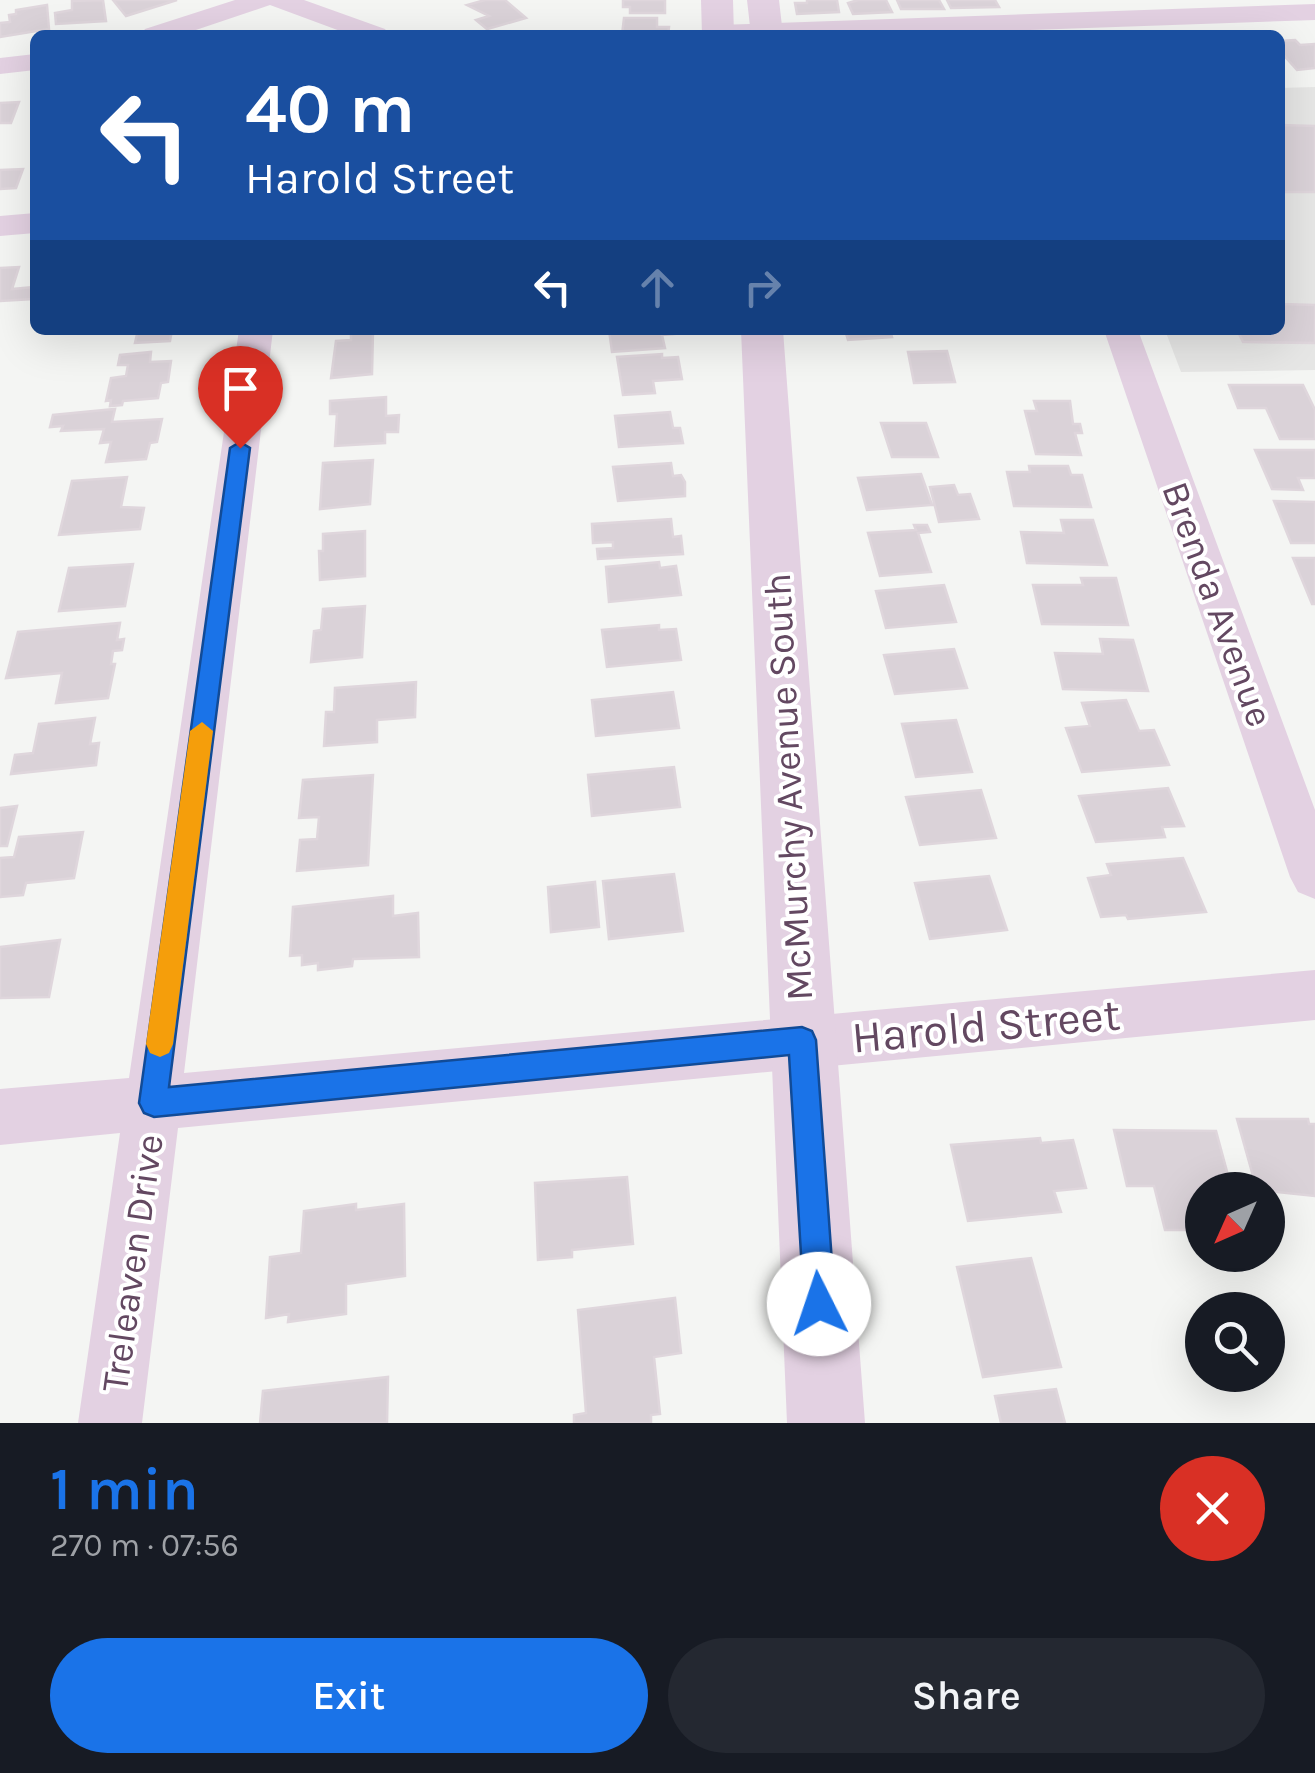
<!DOCTYPE html>
<meta charset="utf-8">
<style>
:root{--surface:#171b24;--page:#242831;--text:#f1f3f6;--muted:#9ea1a6;--accent:#1a73e8}
body{margin:0;font-family:Karla,sans-serif;background:var(--page);color:var(--text);height:100vh;display:flex;flex-direction:column;font-size:38px;white-space:nowrap}
*{box-sizing:border-box;margin:0}
p{font-size:32px;color:var(--muted)}
.icon{flex:none;width:55px;height:55px;fill:none;stroke:currentColor;stroke-width:2;stroke-linecap:round;stroke-linejoin:round}
.map{position:relative;height:1423px;overflow:hidden}
.details{display:flex;flex-direction:column;background:var(--surface);flex:1}
.details>*{flex:none}
.top-card{position:absolute;left:30px;top:30px;width:1255px;height:305px;border-radius:15px;box-shadow:0 10px 40px #0002;background:#1a4fa0;color:#fff;overflow:hidden}
.needle{width:65px;rotate:225deg}
.controls{position:absolute;left:1185px;top:1172px;display:grid;gap:20px}
.controls a{display:grid;place-items:center;width:100px;height:100px;border-radius:50%;background:var(--surface);box-shadow:0 10px 40px #0002;font-size:50px}
.pin{position:absolute;display:grid;place-items:center;width:85px;height:85px;color:#fff;margin:-102px -42px;border-radius:50% 50% 50% 0;rotate:-45deg;box-shadow:0 0 10px #0007}
.pin .icon{rotate:45deg}
.me{position:absolute;width:110px;margin:-55px;rotate:356deg;stroke-linejoin:round;filter:drop-shadow(0 0 8px #0008)}
.turn{display:flex;align-items:center;gap:35px;height:210px;padding:0 50px;font-size:45px}
.turn .icon{width:130px;height:130px;stroke-width:2.5}
.turn b{display:block;font-size:70px;line-height:85px}
.lanes{display:flex;align-items:center;height:95px;padding:0 50px;background:#0003;justify-content:center;gap:50px;direction:ltr}
.lanes .off{opacity:.35}
.round{display:grid;place-items:center;flex:none;width:105px;height:105px;border-radius:52px;background:var(--page)}
.summary{display:flex;align-items:center;justify-content:space-between;height:170px;padding:0 50px}
h1{font-size:60px;font-weight:600;line-height:75px;color:var(--accent)}
.button{display:flex;gap:20px;margin-top:auto;padding:20px 50px}
.button a{flex:1;height:115px;border-radius:60px;background:var(--accent);color:#fff;font-size:40px;font-weight:600;line-height:115px;text-align:center}
.button a+a{background:var(--page);color:var(--text)}
.map>svg:first-child{display:block}
</style>
<div class="map">
<svg width="1315" height="1423" viewBox="0 0 1315 1423">
<rect width="100%" height="100%" fill="#f4f5f3"/>
<path fill="#e6e6e5" d="M1315,87v283l-134,2 -16,-42h115v-242z"/>
<path fill="#dad2d8" stroke="#dfd6dc" stroke-width="2.5" d="M103,0l3,21 -50,3 -1,-11 17,-3v-9z
M113,0h64l-51,16z
M485,0h20l21,18 -39,11 -11,-9 13,-4 -22,-11z
M623,0h42v13h-35v-6h-7z
M807,0h30l2,12 -42,2 -2,-11h12z
M858,0h28l6,12 -39,2 -5,-11z
M897,0h42l5,9h-43z
M947,0h48l4,7 -48,1z
M47,5l2,24 -49,8v-14l10,-1 -1,-7 7,-1v-4z
M624,18h33v9h12l-1,8h-46z
M1295,40l5,5 15,-1v24l-18,2 -17,-19v-10z
M19,102l-8,21h-11v-20z
M1280,125l35,1v66h-35z
M23,169l-7,19 -16,1v-19z
M19,267l-7,22 23,-2 -2,12 -33,2v-33z
M1280,298l3,6 32,1v38l-72,-1 -6,-12h43z
M138,330h34l-2,11 -35,2z
M609,330h76l1,3 -24,2 3,13 -53,4z
M845,330h45l2,7 -44,3z
M373,332l-1,42 -41,4 5,-37 15,-1v-6z
M947,351l8,31 -41,1 -6,-31z
M151,352l-1,10 21,-1 -3,21 -7,1 -3,15 -35,3 -1,4 -12,1 1,-6 -5,1 5,-23 15,-2 2,-11h-10l2,-10z
M662,354v4l16,-1 4,22 -29,2 2,12 -32,2 -6,-38z
M1229,385h74l12,25v29h-35l-14,-31h-28z
M386,397v19l13,-1 -1,17h-13v11l-50,3 2,-32h-7v-13z
M1034,401h36l3,23h7l2,9h-7l6,22 -45,-1 -11,-43h12z
M115,409l-3,13 50,-3 -5,23 -7,1 -4,16 -40,3 5,-20 -11,1 4,-14 -43,2 2,-5 -13,1 3,-12z
M670,412l3,16h7l3,15 -64,4 -4,-31z
M881,423h45l12,34h-46z
M1255,450h60v28h-17l5,12 -31,-1z
M373,460l-3,44 -50,5 3,-46z
M671,463l2,13 8,-1 4,7v14l-67,5 -5,-34z
M1029,466h39l3,9h11l9,32 -77,-1 -7,-34h23z
M921,474l11,31 -65,5 -9,-32z
M127,477l-6,30 23,1 -4,21 -81,6 13,-54z
M954,485l4,10 12,-1 9,25 -40,3 -9,-35z
M1274,501l41,1v41h-24z
M671,519l2,18 8,-1 2,18 -85,5 -1,-10 16,-1v-6l-20,1 -1,-19z
M1061,520h32l14,45 -80,-2 -6,-31 43,1z
M914,525h13l3,7 -12,1 13,39 -51,4 -12,-43 48,-3z
M365,531v45l-45,4 -1,-29h4v-17z
M1293,558h22v46h-3z
M659,562l1,6 16,-2 5,29 -72,7 -3,-35z
M133,564l-8,42 -66,5 10,-43z
M1081,578h35l12,47 -86,-1 -9,-39h50z
M944,585l12,37 -70,6 -10,-37z
M365,606l-3,51 -51,5 3,-31 7,-1 2,-21z
M120,623l-3,17 7,-1 -2,11 -9,1 -2,13h4l-7,34 -52,5 6,-30 -56,5 12,-46z
M659,625v5l17,-1 5,31 -74,7 -5,-37z
M1100,639l33,1 15,51 -85,-2 -8,-36 48,1z
M954,649l13,39 -72,6 -11,-39z
M416,682l-1,35 -38,3v22l-53,4 2,-34h8l1,-24z
M673,692l6,36 -83,8 -4,-36z
M1126,700l13,31 15,-1 15,35 -87,7 -16,-44 24,-2 -8,-23z
M95,718l-5,26 9,-1 -3,22 -85,9 4,-19 18,-2 6,-29z
M956,720l16,52 -56,5 -14,-53z
M674,767l6,40 -88,9 -4,-41z
M373,775l-5,90 -71,6 3,-31 17,-1 2,-22 -20,1 4,-38z
M1168,788l16,38 -22,1 3,10 -69,5 -17,-46z
M981,790l15,48 -76,7 -14,-48z
M17,806l-10,40h-7v-38z
M83,832l-9,46 -48,5 -3,12 -23,2v-39l14,-1 5,-20z
M1183,858l23,54 -78,7 -2,-4 -25,2 -13,-39 23,-3 -4,-11z
M674,874l9,57 -74,8 -6,-58z
M989,876l18,54 -77,9 -15,-56z
M595,882l4,45 -48,5 -3,-45z
M393,896v20l25,-3 1,44 -66,2 -1,7 -34,4v-7l-16,2v-10l-12,1 3,-49z
M60,940l-11,57 -49,1v-51z
M1237,1119h71l1,5h6v72l-58,-6z
M1114,1130l102,1 16,59h-30v57l-4,-17h-33l-11,-44h-27z
M1040,1138l1,5 32,-3 13,48 -32,3 7,21 -93,9 -17,-76z
M627,1177l6,67 -61,6v7l-34,3 -3,-77z
M356,1204v6l48,-6 1,72 -59,8v30l-58,8 1,-8 -23,4 4,-61 31,-4 3,-42z
M1031,1258l30,109 -78,10 -26,-110z
M675,1298l6,55 -27,4 6,57 -9,1v8h-77v-8l12,-2 -8,-103z
M388,1377l-1,46h-127l3,-32z
M1056,1389l9,34h-64l-6,-27z"/>
<g fill="none" stroke-linecap="round" stroke-linejoin="round">
<path fill="#e3d1e2" fill-rule="evenodd" d="M235,0h69l81,29 4,6h-38l-81,-30 -89,30h-40l4,-6z
M1315,4v16l-428,15 -182,-2 13,-8z
M35,54v16l-35,4v-16z
M35,213v20l-35,3v-20z
M239,330h34l-89,743 1131,-103v50l-1137,108 -36,295h-64l42,-290 -120,12v-56l129,-11z
M1104,330h34l177,480v89l-17,-7 -8,-15z"/>
<path fill="#e3d1e2" fill-rule="evenodd" d="M701,0h32l1,35h-32z
M747,0h32l4,35h-32z
M741,330h42l82,1093h-78z"/>
</g>
<path fill="#1a73e8" stroke="#114b97" stroke-width="2.5" d="M240,442l10,6 -81,639 633,-60 10,4 4,9 19,264 -5,11 -11,5 -11,-5 -4,-11 -15,-249 -635,62 -10,-4 -5,-10 91,-655z"/>
<path fill="#f59e0b" d="M202,722l11,9 -40,313 -4,9 -9,4 -10,-4 -4,-9 44,-313z"/>
<g text-anchor="middle" stroke-width="8" stroke-linejoin="round" paint-order="stroke">
<g font-size="38" fill="#634861" stroke="#fff">
<text transform="translate(1218 604) rotate(70)" y="13">Brenda Avenue</text>
<text transform="translate(788 787) rotate(-93)" y="13">McMurchy Avenue South</text>
<text transform="translate(132 1263) rotate(-82)" y="13">Treleaven Drive</text>
</g>
<g font-size="45" fill="#634861" stroke="#fff">
<text transform="translate(986 1025) rotate(-5)" y="16">Harold Street</text>
</g>
</g>
</svg>
<div class="controls">
<a><svg class="needle" viewBox="-14 -14 28 28"><path d="M0-13l5 13h-10z" fill="#e53935"/><path d="M0 13l5-13h-10z" fill="#9ea1a6"/></svg></a>
<a><svg class="icon" aria-label="search" viewBox="0 0 24 24"><circle cx="10" cy="10" r="6"/><path d="M15 15l6 6"/></svg></a>
</div>
<div class="pin" style="left:240px;top:448px;background:#d93025"><svg class="icon" aria-label="arrive" viewBox="0 0 24 24"><path d="M6 21V4h12l-3 4 3 4H6"/></svg></div>
<svg class="me" style="left:819px;top:1304px" viewBox="-20 -20 40 40"><circle r="19" fill="#fff"/><path d="M0-13L10 11 0 6-10 11z" fill="#1a73e8"/></svg>
<div class="top-card">
<div class="turn"><svg class="icon" aria-label="left" viewBox="0 0 24 24"><path d="M17 20v-9H6M10 6l-5 5 5 5"/></svg><div><b>40 m</b>Harold Street</div></div>
<div class="lanes"><svg class="icon" aria-label="left" viewBox="0 0 24 24"><path d="M17 20v-9H6M10 6l-5 5 5 5"/></svg><svg class="icon off" aria-label="ahead" viewBox="0 0 24 24"><path d="M12 20V5M6 11l6-6 6 6"/></svg><svg class="icon off" aria-label="right" viewBox="0 0 24 24"><path d="M7 20v-9h11M14 6l5 5-5 5"/></svg></div>
</div>
</div>
<section class="details">
<div class="summary"><div><h1>1 min</h1><p>270 m · 07:56</p></div><a class="round" style="background:#d93025;color:#fff"><svg class="icon" aria-label="close" viewBox="0 0 24 24"><path d="M6 6l12 12M18 6L6 18"/></svg></a></div>
<div class="button"><a>Exit</a><a>Share</a></div>
</section>
